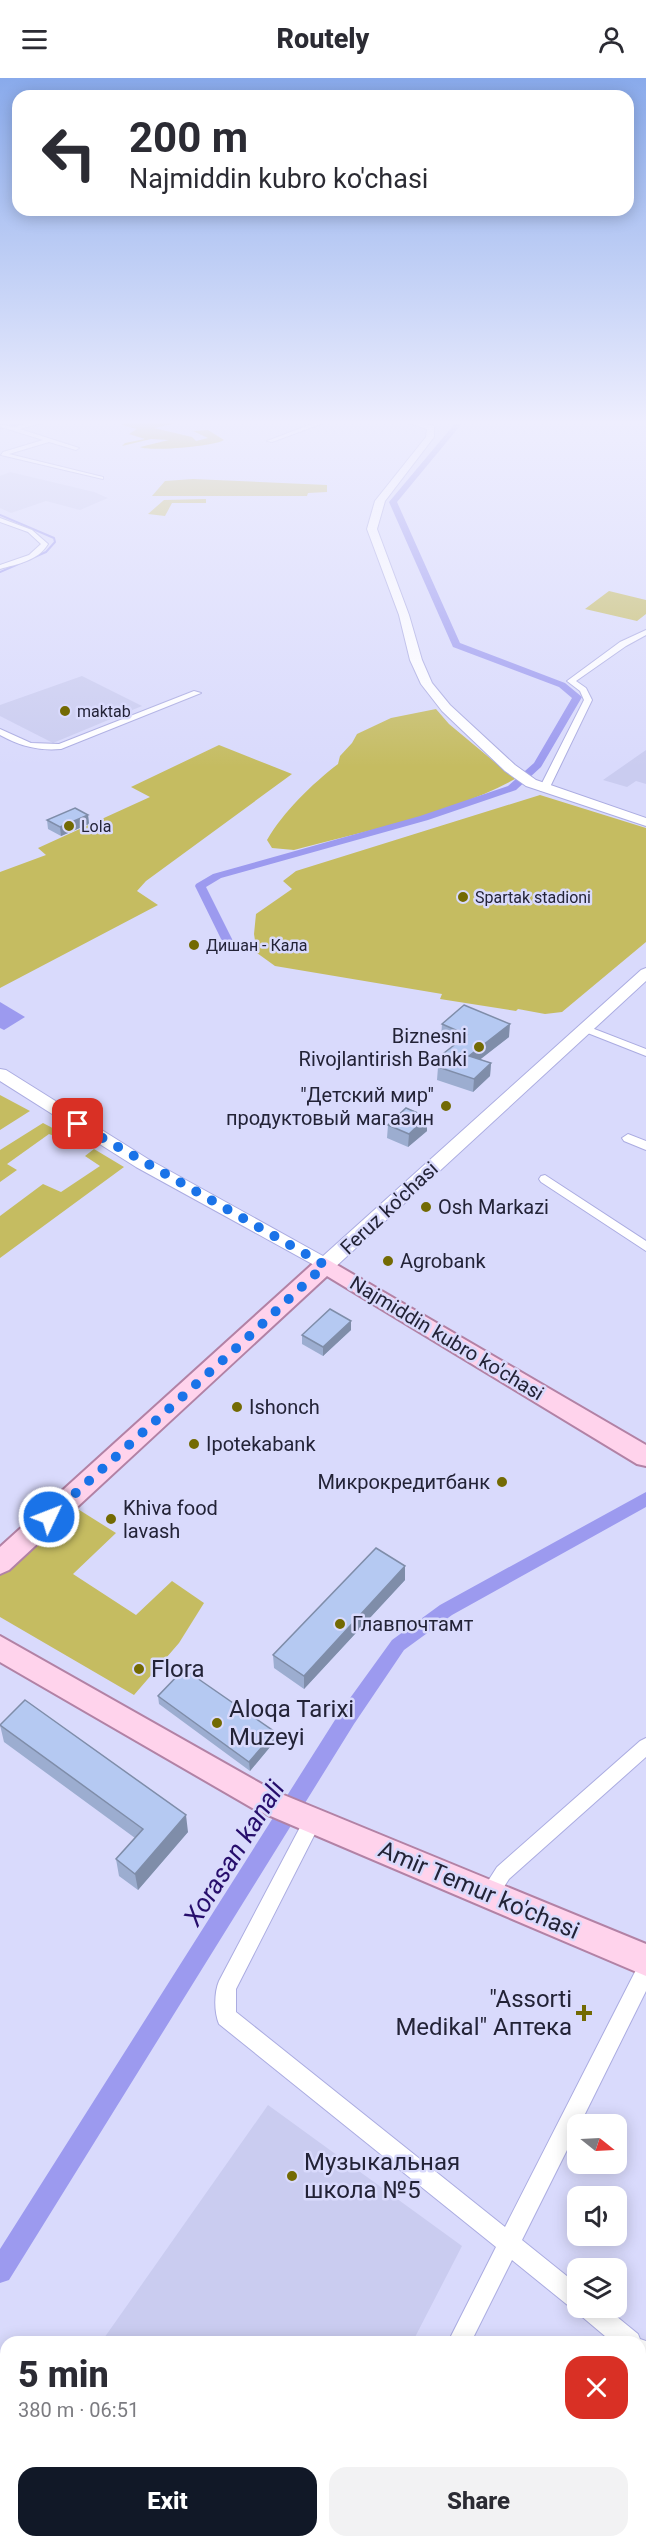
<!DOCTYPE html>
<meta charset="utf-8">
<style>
:root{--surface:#fff;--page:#f2f2f3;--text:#2b2b33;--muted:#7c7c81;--accent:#111827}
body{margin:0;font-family:Roboto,sans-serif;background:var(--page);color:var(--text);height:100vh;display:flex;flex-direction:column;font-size:22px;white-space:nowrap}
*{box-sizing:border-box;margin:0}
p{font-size:20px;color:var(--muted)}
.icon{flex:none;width:33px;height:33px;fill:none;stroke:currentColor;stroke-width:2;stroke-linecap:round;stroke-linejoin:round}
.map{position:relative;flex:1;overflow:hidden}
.sheet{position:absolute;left:0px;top:2258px;width:646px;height:212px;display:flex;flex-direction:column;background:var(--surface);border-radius:18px 18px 0 0;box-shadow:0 3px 15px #0003}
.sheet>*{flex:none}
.hud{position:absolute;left:12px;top:12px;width:622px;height:126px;border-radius:18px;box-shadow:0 3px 15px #0003;background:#fff;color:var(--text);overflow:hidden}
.needle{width:39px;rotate:108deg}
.fabs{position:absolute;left:567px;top:2036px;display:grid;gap:12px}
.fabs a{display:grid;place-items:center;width:60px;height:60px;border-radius:12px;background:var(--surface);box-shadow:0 3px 15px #0003;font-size:30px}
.pin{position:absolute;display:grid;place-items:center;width:51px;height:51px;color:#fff;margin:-26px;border-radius:12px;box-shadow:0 3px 9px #0006}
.me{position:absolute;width:66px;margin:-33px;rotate:47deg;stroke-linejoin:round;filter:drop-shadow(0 0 4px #0008)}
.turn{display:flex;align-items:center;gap:21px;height:126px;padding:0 18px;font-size:27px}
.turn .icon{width:78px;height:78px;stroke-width:2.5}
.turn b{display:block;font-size:42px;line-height:51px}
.round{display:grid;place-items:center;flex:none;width:63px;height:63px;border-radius:18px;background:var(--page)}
.headline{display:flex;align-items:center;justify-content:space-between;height:102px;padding:0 18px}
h1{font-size:36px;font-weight:800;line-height:45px}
.primary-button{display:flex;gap:12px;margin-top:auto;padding:12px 18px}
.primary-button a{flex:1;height:69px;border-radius:18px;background:var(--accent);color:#fff;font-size:24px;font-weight:800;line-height:69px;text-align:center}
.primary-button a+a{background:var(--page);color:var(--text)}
header{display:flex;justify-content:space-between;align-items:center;height:78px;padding:0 18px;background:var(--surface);font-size:27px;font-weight:800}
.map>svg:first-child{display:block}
</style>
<header><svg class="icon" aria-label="menu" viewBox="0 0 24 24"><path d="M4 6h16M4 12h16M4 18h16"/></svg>Routely<svg class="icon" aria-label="person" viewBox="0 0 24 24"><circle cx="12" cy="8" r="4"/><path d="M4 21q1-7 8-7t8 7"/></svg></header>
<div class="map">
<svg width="646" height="2468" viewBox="0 0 646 2468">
<rect width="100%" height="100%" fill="#d9dafc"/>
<path fill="#caccf0" d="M10,394l84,20 14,6 -28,12 -34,-9 -35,12 -11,-5v-32z
M82,598l60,30 -89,37 -53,-27v-11z
M646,672v34l-10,-3 -9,6 -24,-7z
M268,2027l194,141 -49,95h-311z"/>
<path fill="#c5bc61" d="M193,401l134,6v7l-19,1 -1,3h-155l13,-15z
M206,421v4h-34l-7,13 -17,-2 16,-14z
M609,513l37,9v14l-9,7 -52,-12z
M436,631l13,15 66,55c-67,36 -148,51 -221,71l-22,-2 -5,-8c16,-28 45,-56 71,-76l2,-8 12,-13 5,-9 34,-16z
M219,667l73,29 -146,107 -9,10 21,14 -158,83v-116l46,-17 -8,-7 112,-51 -19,-10z
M540,717l106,33v114l-84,70 -17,2 -27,-5 -2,2 -76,-12 2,-5 -167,-28 -18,-13 -3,-19 2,-20 36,-25 -9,-8 13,-10z
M0,1017l30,16 -30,19z
M43,1045l21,11 -5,4 -10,-4 -42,30 10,6 -17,12v-32z
M94,1071l30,18 -124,91v-42l43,-32 18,8 39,-26 -15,-10z
M65,1423l51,32 -43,41 63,41 36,-34 32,22 -25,40 -45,52 -134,-78v-54z"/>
<path fill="#beb119" d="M127,343h60l-33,7 38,9 4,4 12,-3 -15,-7 15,-1 16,10c-8,6 -75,12 -84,7l29,-7 -18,-1 -29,7 3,-3 20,-4 -16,-5 8,-5 -15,-4z"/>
<path fill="#9c9aef" d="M0,924l25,15 -21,13 -4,-2z"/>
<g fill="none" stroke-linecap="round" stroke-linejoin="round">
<path stroke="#9c9aef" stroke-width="2" d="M12,348l19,-5
M0,351l4,-1
M0,437l54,23 1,4 -9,10 -46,20"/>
<path fill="#9c9aef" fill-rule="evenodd" d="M457,343h7l-67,81 63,141 105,40 17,14 -41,70 -25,23 -88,30 -207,58 -15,9 27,54 -6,3 -4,-1 -28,-57 1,-2 17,-10 207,-58 88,-30 26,-23 38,-65 -13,-11 -106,-40 -64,-145z
M646,1414v15l-194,108 -48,35 -50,74 -345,556 -9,3v-34l340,-537 52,-72 48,-35z"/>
<g stroke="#abace1" stroke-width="2">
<path id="minor" d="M38,343h10l-28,8 59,19 -3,2 -27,-8 -40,12 94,23v2l-102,-24 2,-3 40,-12 -42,-13v-2l13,2z
M320,343h9l-57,21 -5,-1z
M0,440l32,12 16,14c-10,17 -31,20 -48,25v-4l29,-10 12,-11 -13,-12 -28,-10z
M646,552v5l-20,11 -50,35 10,7 6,12 -43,89 -8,2 -2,-2 45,-89 -4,-9 -13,-10 53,-39z
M194,613l7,2 -140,56c-23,2 -41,-3 -61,-14v-6l31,14 28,1z
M584,947l62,24v7l-66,-26v-4z
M628,1056l18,7v9l-22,-9 -2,-3z
M545,1097l101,66v10l-105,-69 -2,-3 2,-3z
M646,1660v19l-137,122 -14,22 -7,3 -7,-3 -2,-6 18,-28 143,-126z
M313,1734l6,2 3,6 -86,169v23l269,215 134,-263 7,-2v29l-66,133h-2v4l-56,112 56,45v22h27l33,27 2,5 6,2v25l-6,-2v-22h-28l-32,-27 -2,-5 -8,-3 -58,-47 -41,82h-23l48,-95 -277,-223c-5,-12 -5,-31 0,-43l88,-167z
M6,2379v28l-6,3v-28z
M347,2463h25l-2,5h-25z
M411,2463h28l2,5h-28z"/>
</g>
<g stroke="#abace1" stroke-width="2">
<path id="secondary" d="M403,343h13l18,5v11l-49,64 -8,28 32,86 13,45 10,23 18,22 65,60 21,15 110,38v8l-120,-40 -21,-15 -63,-60 -21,-27 -11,-24 -11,-45 -32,-86 8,-28 51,-64 1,-8z
M646,890v13l-314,289 -7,1 -189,-104 -136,-86v-12l6,1 142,89 175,97 318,-286z"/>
</g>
<g stroke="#b282a5" stroke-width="4">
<path id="primary" d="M325,1180l321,187v21l-9,-2 -310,-188 -318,294 -9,4v-27l317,-287z
M0,1558l274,155 372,153v32l-392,-167 -254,-147z"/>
</g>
<use href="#minor" fill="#fff" fill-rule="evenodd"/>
<use href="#secondary" fill="#fff" fill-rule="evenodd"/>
<use href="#primary" fill="#ffd3ec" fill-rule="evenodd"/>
</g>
<path fill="#9cadd0" d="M88,737l1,9 -28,12 -13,-7 -1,-9z
M442,946l67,13 -29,22 11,4 -1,13 -17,16 -36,-12 1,-13 6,-5v-9l12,-9 -15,-7z
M427,1039v14l-19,16 -21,-9 1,-13z
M351,1243v9l-28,26 -21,-12v-9z
M405,1488v14l-101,109 -30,-21 -1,-13z
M158,1618l117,36v9l-25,30 -91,-67z
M0,1647l188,107 -50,58 -19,-14 -3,-17 19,-21 -131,-96z"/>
<path fill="#7f8da9" d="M88,737l1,9 -28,12 -1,-9z
M510,946l-1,13 -41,32 1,-13z
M491,985l-1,13 -17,16 1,-13z
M427,1039v14l-19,16 1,-13z
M351,1243v9l-28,26v-9z
M405,1488v14l-101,109v-13z
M275,1654v9l-25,30 -1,-9z
M186,1737l2,17 -50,58 -3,-16z"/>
<path fill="#b5c9f2" stroke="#7f8da9" stroke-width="1.5" d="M75,730l13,7 -28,12 -13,-7z
M464,927l46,19 -41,32 22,7 -17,16 -36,-12 13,-11 -7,-3 23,-18 -25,-11z
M406,1030l21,9 -18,17 -21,-9z
M330,1231l21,12 -28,26 -21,-12z
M376,1470l29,18 -101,110 -31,-21z
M184,1591l91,63 -26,30 -91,-66z
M25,1622l161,115 -51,59 -19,-15 27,-30 -143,-104z"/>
<linearGradient id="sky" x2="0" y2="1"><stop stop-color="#89aaeb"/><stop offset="0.5" stop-color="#eeeefe"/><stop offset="1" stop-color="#eeeefe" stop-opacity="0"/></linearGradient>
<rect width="646" height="689" fill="url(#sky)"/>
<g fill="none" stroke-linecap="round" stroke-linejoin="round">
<path stroke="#1a73e8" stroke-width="10" stroke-dasharray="0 18" d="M49,1439l195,-176 81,-76 -247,-141"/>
</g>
<g fill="#736a03" stroke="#d9dafc" stroke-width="2">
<circle cx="65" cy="633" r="6"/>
<circle cx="69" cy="748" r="6"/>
<circle cx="463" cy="819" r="6"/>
<circle cx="194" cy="867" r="6"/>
<circle cx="479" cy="969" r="6"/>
<circle cx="446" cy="1028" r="6"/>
<circle cx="426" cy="1129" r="6"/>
<circle cx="388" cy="1183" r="6"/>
<circle cx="237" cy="1329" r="6"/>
<circle cx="194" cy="1366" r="6"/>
<circle cx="502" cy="1404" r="6"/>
<circle cx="111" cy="1441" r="6"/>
<circle cx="340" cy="1546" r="6"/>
<circle cx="139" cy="1591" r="6"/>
<circle cx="217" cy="1645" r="6"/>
<path d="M581 1926h6v6h6v6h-6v6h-6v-6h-6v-6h6z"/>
<circle cx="292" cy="2098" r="6"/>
</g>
<g text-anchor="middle" stroke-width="5" stroke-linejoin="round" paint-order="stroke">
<g font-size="16" fill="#232337" stroke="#d9dafc" text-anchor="start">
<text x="77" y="639">maktab</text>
<text x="81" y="754">Lola</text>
<text x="475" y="825">Spartak stadioni</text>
<text x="206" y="873">Дишан - Кала</text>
</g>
<g font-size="20" fill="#232337" stroke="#d9dafc" text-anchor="start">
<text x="467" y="965" text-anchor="end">Biznesni<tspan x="467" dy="23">Rivojlantirish Banki</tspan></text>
<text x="434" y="1024" text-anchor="end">"Детский мир"<tspan x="434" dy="23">продуктовый магазин</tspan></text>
<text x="438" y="1136">Osh Markazi</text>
<text x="400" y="1190">Agrobank</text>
<text x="249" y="1336">Ishonch</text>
<text x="206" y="1373">Ipotekabank</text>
<text x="490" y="1411" text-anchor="end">Микрокредитбанк</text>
<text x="123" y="1437">Khiva food<tspan x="123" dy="23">lavash</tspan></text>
<text x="352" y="1553">Главпочтамт</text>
</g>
<g font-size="20" fill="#232337" stroke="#d9dafc">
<text transform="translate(389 1130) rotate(-43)" y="7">Feruz ko'chasi</text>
<text transform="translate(447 1260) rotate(31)" y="7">Najmiddin kubro ko'chasi</text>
</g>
<g font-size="24" fill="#232337" stroke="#d9dafc" text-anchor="start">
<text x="151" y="1599">Flora</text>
<text x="229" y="1639">Aloqa Tarixi<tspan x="229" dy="28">Muzeyi</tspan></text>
<text x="572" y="1929" text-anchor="end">"Assorti<tspan x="572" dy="28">Medikal" Аптека</tspan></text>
<text x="304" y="2092">Музыкальная<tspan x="304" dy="28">школа №5</tspan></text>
</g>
<g font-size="24" fill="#232337" stroke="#d9dafc">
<text transform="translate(479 1812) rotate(23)" y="8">Amir Temur ko'chasi</text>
</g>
<g font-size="26" font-style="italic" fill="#270e6c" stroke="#d9dafc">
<text transform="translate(234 1775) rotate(-58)" y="9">Xorasan kanali</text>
</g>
</g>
</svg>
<div class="fabs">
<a><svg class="needle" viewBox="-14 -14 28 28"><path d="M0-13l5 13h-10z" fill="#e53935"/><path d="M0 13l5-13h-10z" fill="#7c7c81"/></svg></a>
<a><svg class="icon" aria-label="sound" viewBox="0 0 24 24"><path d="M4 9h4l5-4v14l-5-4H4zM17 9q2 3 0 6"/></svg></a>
<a><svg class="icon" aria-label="layers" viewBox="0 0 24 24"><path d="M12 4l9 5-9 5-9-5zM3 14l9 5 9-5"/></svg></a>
</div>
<div class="pin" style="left:78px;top:1046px;background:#d93025"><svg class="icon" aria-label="arrive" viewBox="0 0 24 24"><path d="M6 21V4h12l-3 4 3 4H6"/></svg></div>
<svg class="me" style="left:49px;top:1439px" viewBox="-20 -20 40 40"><circle r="17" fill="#1a73e8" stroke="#fff" stroke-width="3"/><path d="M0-11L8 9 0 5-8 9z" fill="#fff"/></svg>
<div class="hud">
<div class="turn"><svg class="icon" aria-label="left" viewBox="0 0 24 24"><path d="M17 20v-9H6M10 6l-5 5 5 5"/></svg><div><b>200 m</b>Najmiddin kubro ko'chasi</div></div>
</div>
<section class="sheet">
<div class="headline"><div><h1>5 min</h1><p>380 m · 06:51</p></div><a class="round" style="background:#d93025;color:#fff"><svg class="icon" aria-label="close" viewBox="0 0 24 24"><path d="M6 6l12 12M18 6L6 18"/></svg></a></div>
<div class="primary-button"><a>Exit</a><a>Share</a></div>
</section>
</div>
